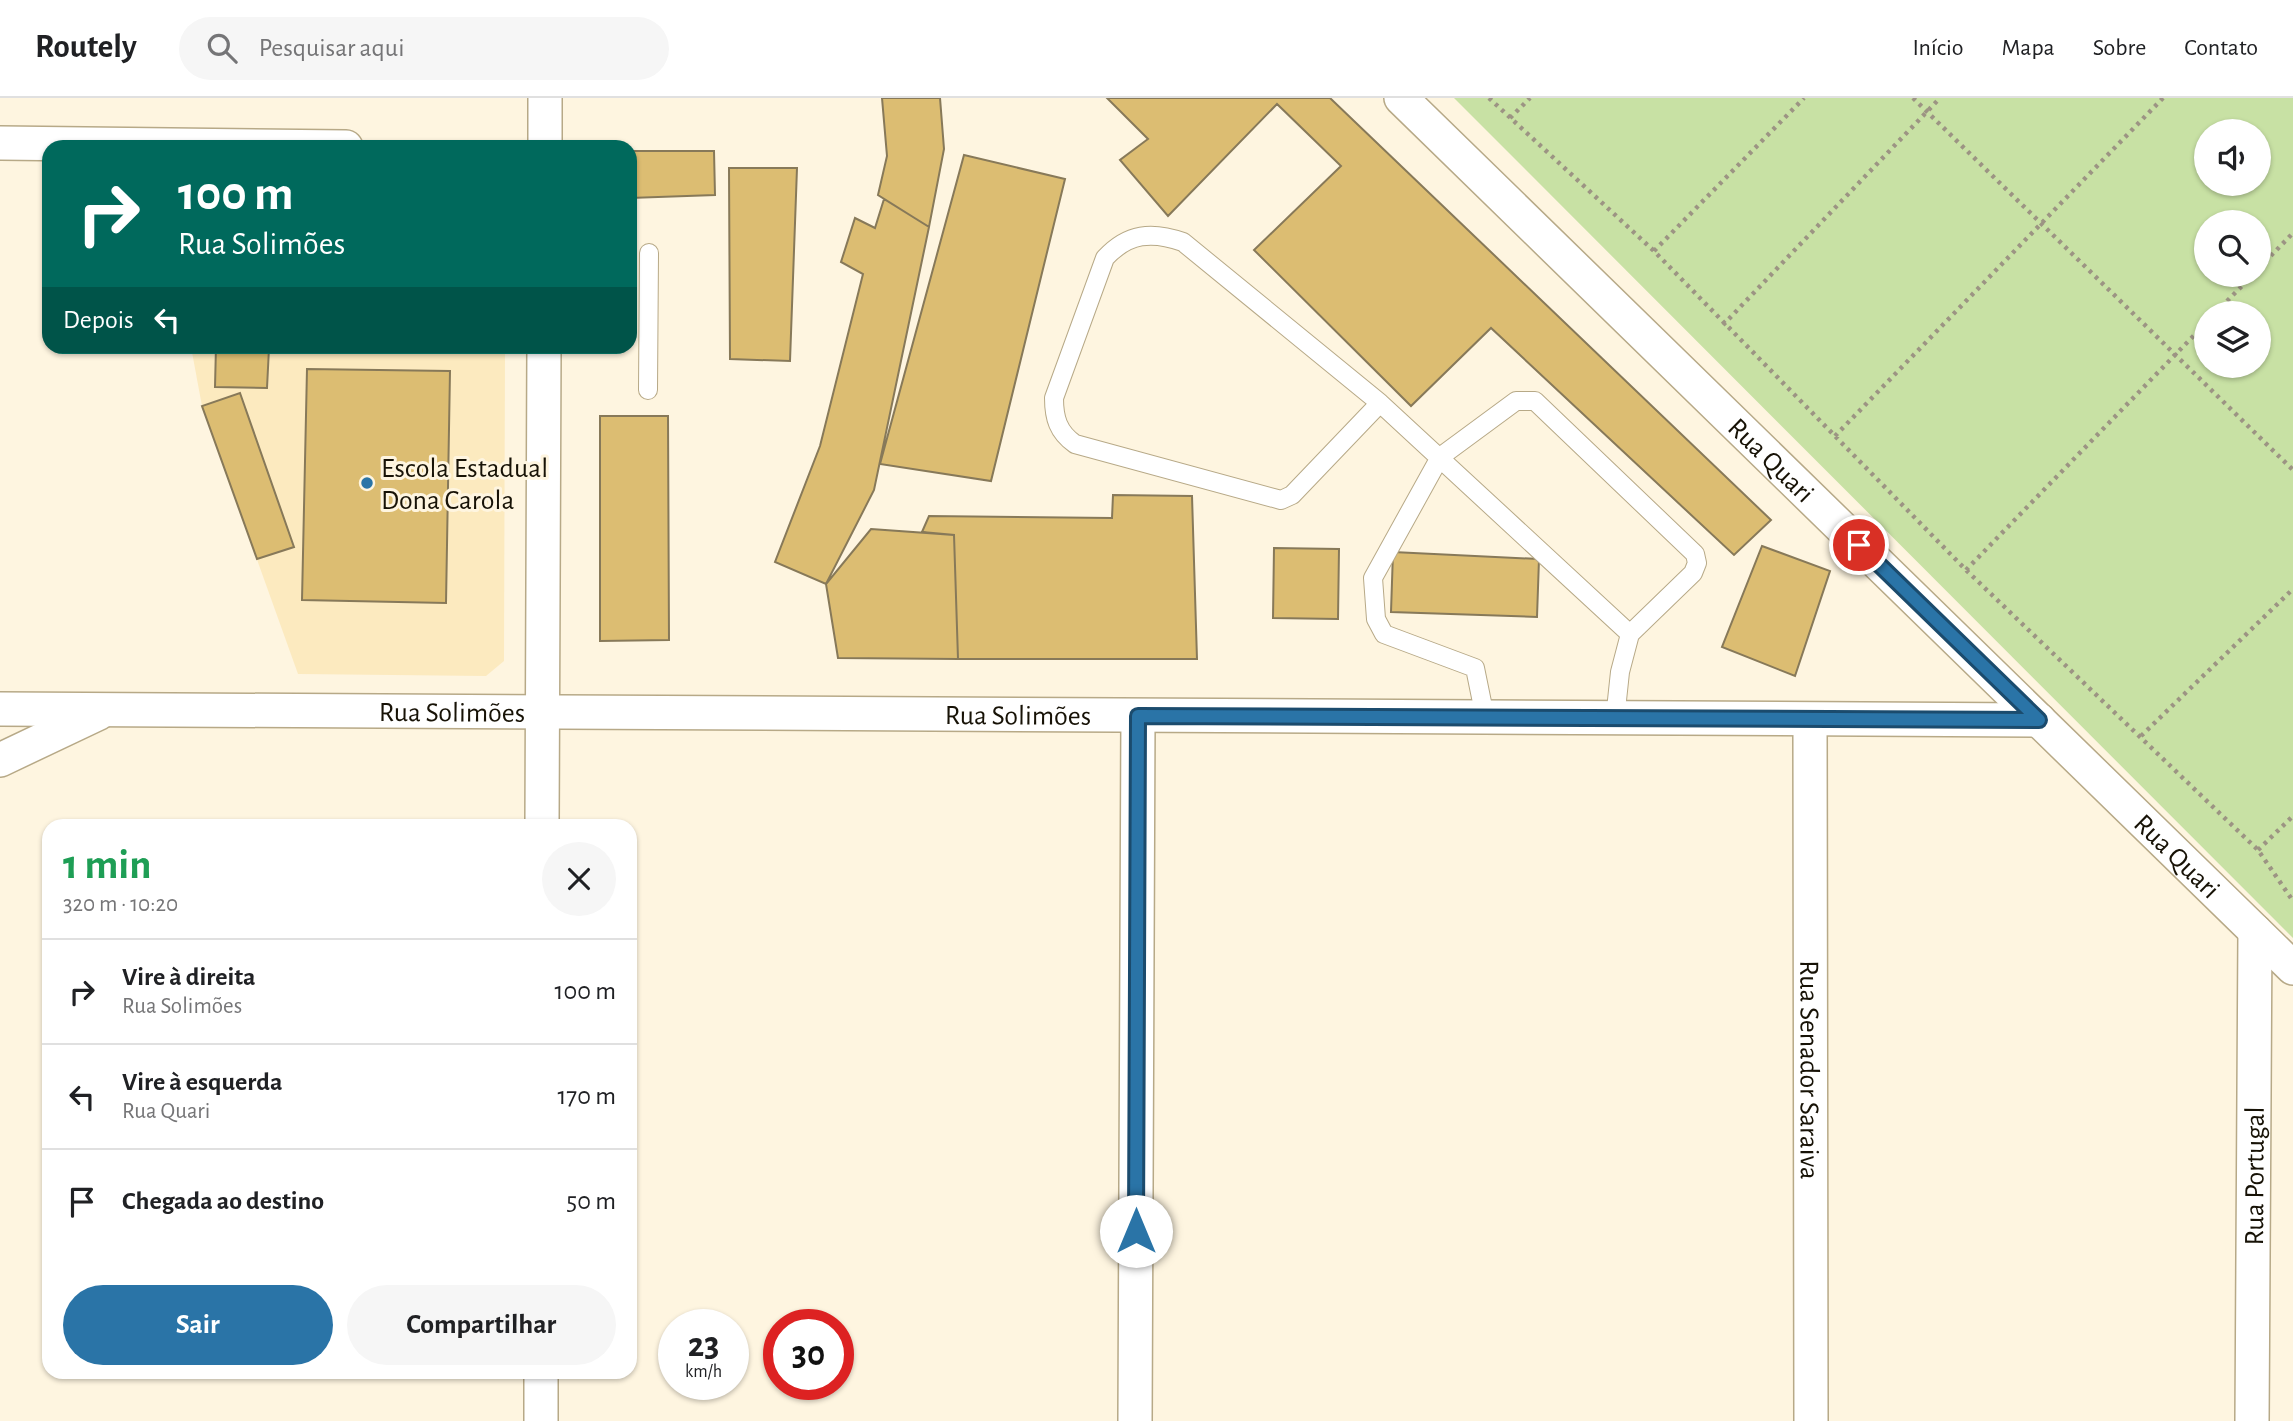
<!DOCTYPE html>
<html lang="pt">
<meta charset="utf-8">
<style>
:root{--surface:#fff;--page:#f6f6f6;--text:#202124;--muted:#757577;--line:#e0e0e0;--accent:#2a74a7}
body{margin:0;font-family:"Alegreya Sans",sans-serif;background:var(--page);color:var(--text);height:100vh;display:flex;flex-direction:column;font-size:26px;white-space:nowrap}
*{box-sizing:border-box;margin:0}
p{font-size:23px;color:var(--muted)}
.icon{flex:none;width:38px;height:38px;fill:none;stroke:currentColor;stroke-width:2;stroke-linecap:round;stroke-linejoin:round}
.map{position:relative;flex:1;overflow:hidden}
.details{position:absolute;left:42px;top:721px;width:595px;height:560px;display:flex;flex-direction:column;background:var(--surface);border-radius:21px;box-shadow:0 2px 5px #0004}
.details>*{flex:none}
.hud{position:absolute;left:42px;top:42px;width:595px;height:214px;border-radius:21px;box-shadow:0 2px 5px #0004;background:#00695c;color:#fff;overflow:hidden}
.controls{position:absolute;left:2194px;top:21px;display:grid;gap:14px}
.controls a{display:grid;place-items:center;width:77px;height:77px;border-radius:50%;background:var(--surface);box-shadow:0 2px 5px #0004;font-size:35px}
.speed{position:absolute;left:658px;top:1211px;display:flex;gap:14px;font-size:35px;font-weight:700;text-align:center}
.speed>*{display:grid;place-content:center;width:91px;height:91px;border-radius:50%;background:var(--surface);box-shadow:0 2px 5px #0004;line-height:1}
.speed small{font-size:18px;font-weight:400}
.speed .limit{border:10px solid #d22;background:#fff;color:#111}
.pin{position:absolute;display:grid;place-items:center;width:60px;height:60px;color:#fff;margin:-30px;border:4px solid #fff;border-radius:50%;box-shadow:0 2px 7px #0007}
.me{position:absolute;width:77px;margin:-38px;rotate:0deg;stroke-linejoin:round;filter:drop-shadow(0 0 5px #0008)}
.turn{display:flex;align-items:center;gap:24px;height:147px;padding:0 21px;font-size:32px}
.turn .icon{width:91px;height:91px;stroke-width:2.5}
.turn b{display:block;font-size:49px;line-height:60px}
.then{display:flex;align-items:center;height:66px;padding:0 21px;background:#0003;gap:14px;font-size:26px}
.round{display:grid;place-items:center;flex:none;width:74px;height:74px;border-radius:37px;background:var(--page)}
.summary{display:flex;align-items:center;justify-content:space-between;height:119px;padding:0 21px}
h1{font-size:42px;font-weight:700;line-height:52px;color:#1e9e55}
.cta{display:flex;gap:14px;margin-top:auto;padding:14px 21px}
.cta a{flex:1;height:80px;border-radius:42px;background:var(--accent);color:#fff;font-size:28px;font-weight:700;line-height:80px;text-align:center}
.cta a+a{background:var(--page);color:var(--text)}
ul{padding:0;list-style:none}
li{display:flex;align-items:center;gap:21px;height:105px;padding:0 21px;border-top:2px solid var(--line)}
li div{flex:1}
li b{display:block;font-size:26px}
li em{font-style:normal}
header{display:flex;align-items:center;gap:42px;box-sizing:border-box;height:98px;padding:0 35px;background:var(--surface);border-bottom:2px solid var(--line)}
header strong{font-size:33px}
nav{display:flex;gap:38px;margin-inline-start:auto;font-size:24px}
.search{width:490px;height:63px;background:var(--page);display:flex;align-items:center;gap:18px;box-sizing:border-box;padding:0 24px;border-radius:38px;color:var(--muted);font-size:26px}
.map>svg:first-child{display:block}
</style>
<header>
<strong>Routely</strong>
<div class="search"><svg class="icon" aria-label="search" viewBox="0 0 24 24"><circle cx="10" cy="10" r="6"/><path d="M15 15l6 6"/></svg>Pesquisar aqui</div>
<nav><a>Início</a><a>Mapa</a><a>Sobre</a><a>Contato</a></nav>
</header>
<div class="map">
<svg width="2293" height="1323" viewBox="0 0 2293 1323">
<rect width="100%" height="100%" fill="#fef5e0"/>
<path fill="#fceabf" d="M191,249l314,7 -1,307 -18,15 -188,-2 -96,-268z"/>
<path fill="#c8e1a4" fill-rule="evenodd" d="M1454,0h839v840zM2207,33h52v53h-52zM2207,124h52v53h-52zM2207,215h52v53h-52z"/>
<path fill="#dcbd72" stroke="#877959" stroke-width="2" d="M882,0h58l4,51 -15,78 -51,-32 9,-39z
M1107,0h223l441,422 -37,35 -243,-227 -80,78 -157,-156 87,-84 -64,-62 -109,112 -48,-56 28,-21z
M630,53h84l1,44 -85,3z
M964,57l101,24 -74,302 -111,-17z
M729,70h68l-7,193 -60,-2z
M884,101l45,28 -55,263 -48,94 -51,-22 45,-116 43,-172 -22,-12 14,-44 20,10z
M216,248l53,2 -2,40 -52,-1z
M307,271l143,2 -4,232 -144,-3z
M240,295l54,154 -37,12 -55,-153z
M600,318h68l1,224 -69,1z
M1113,397l79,1 5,163h-239l-4,-124 -32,-3 7,-16 183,2z
M871,431l83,6 4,124 -120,-1 -12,-74z
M1762,448l68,25 -35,105 -73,-29z
M1274,450l65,1 -1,70 -65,-1z
M1393,454l146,7 -2,58 -146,-5z"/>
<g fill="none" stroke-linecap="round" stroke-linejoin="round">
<g stroke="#b7a987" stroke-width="20">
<path id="lane" d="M648,292l1,-137
M1380,305l-88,92 -11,5 -206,-56c-17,-12 -21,-26 -21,-46l51,-140c23,-25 47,-27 78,-16l197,161 250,231 -10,38 -5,47
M1485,619l-10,-49 -91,-34 -8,-15 -3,-41 67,-121 76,-56h19l160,153 2,9 -4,10 -63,61"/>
</g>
<g stroke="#b7a987" stroke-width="36">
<g id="street">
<path id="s1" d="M1401,0l892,870"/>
<path d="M0,45l346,4"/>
<path d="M545,49v-49"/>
<path id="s2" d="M0,611l2039,11"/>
<path id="s3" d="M1810,622l1,701"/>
<path d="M0,662l99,-47"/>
<path d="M542,728l2,-480"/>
<path d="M541,1323v-49"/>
<path d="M1135,1323l3,-705"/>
<path id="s4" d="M2252,1323l3,-490"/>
</g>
</g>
<path stroke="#9c9483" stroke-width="4.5" stroke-dasharray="3.5 5" stroke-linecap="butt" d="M1489,0l165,153 312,319 292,280 35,51
M1913,0l380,372
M1510,20l20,-20
M1654,153l150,-153
M2259,170l34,-35
M2215,215l38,-38
M1723,227l217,-227
M1835,338l328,-338
M1966,472l241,-248
M2141,638l152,-147
M2258,752l35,-34"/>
<use href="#lane" stroke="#fff" stroke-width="18"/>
<use href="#street" stroke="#fff" stroke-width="33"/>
</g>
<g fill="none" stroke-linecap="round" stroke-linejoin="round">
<g stroke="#1b4b6d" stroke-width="18">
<path id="route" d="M1136,1133l2,-515 901,4 -180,-175"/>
</g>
<use href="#route" stroke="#2a74a7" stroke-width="12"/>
</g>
<circle fill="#2a74a7" stroke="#fef5e0" stroke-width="2.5" cx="367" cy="385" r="7"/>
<g text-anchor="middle" stroke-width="6" stroke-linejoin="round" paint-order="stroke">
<g font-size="28" fill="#171206" stroke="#fef5e0">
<text dy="10" stroke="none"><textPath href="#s1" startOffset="518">Rua Quari</textPath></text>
<text dy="10" stroke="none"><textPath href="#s2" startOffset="452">Rua Solimões</textPath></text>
<text dy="10" stroke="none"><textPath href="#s2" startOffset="1018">Rua Solimões</textPath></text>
<text dy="10" stroke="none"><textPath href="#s1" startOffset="1085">Rua Quari</textPath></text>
<text dy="10" stroke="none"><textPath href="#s3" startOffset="350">Rua Senador Saraiva</textPath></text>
<text dy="10" stroke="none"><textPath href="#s4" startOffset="245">Rua Portugal</textPath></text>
</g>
<g font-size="28" fill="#171206" stroke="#fef5e0" text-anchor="start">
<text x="381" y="379">Escola Estadual<tspan x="381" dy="32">Dona Carola</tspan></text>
</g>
</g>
</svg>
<div class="controls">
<a><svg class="icon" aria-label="sound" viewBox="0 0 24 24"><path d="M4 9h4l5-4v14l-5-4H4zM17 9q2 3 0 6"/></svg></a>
<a><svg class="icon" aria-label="search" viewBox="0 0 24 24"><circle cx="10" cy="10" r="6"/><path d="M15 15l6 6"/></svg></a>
<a><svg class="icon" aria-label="layers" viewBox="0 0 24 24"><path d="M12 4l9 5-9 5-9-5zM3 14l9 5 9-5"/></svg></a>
</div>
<div class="speed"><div>23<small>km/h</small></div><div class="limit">30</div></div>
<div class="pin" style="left:1859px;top:447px;background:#d93025"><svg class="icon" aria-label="arrive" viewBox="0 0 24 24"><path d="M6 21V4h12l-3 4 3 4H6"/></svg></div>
<svg class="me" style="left:1136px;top:1133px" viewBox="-20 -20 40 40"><circle r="19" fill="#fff"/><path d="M0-13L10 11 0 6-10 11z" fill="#2a74a7"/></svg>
<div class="hud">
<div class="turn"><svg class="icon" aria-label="right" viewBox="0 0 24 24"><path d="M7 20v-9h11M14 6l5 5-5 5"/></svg><div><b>100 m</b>Rua Solimões</div></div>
<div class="then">Depois<svg class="icon" aria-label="left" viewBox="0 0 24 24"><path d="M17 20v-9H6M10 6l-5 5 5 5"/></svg></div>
</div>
<section class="details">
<div class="summary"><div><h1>1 min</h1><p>320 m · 10:20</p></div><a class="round"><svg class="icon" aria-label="close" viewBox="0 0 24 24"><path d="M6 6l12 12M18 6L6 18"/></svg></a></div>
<ul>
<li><svg class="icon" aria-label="right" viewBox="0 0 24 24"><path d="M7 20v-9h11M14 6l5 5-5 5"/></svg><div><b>Vire à direita</b><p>Rua Solimões</p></div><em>100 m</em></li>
<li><svg class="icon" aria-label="left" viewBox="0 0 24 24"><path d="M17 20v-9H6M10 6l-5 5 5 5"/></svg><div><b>Vire à esquerda</b><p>Rua Quari</p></div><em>170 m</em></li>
<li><svg class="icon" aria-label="arrive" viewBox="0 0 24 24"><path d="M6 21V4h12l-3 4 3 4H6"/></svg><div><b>Chegada ao destino</b></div><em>50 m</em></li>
</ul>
<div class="cta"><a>Sair</a><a>Compartilhar</a></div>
</section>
</div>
